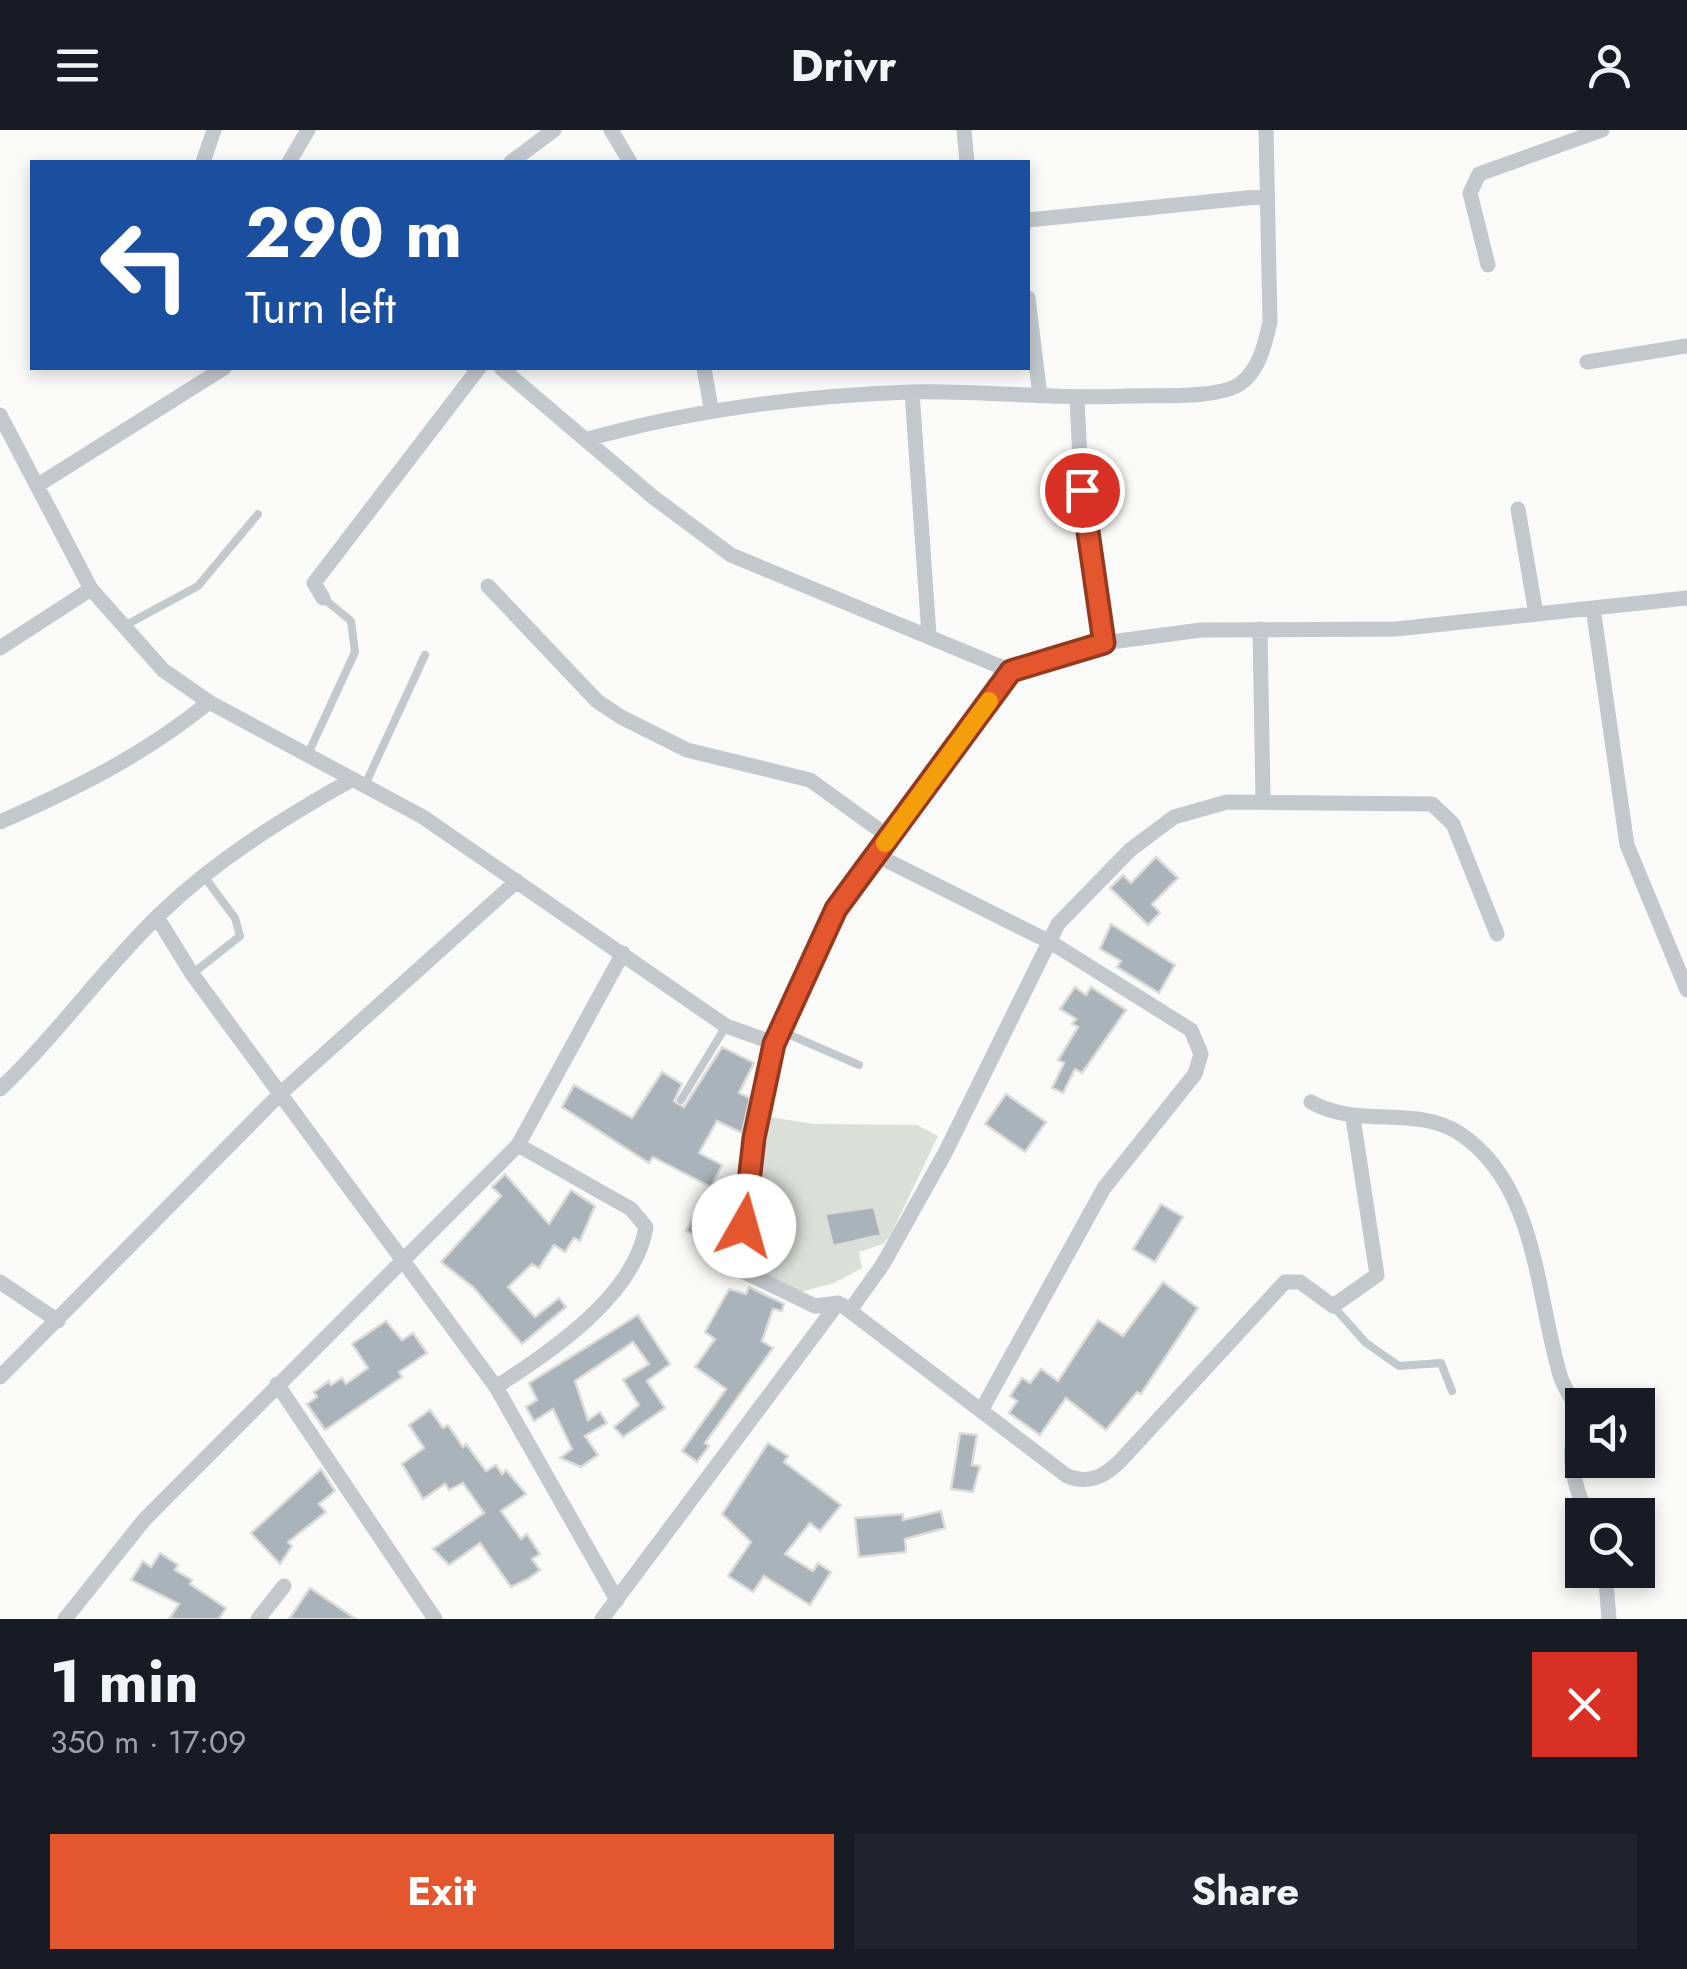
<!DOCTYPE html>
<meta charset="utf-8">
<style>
:root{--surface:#171b24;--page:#20242c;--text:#f1f3f6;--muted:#9ea1a6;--accent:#e4572e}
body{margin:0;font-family:Jost,sans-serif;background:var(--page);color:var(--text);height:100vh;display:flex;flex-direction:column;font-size:38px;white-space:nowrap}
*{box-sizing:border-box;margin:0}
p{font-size:32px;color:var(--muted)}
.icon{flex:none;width:55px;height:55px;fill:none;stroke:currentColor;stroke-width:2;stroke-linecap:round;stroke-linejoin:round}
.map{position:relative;height:1489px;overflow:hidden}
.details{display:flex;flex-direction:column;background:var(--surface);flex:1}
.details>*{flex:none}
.banner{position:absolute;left:30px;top:30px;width:1000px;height:210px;border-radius:0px;box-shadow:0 5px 15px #0003;background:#1a4fa0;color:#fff;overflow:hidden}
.fabs{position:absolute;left:1565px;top:1258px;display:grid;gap:20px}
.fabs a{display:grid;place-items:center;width:90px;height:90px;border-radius:0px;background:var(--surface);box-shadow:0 5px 15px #0003;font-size:50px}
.pin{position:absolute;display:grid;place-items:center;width:85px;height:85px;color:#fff;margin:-42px;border:5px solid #fff;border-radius:50%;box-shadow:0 2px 10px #0007}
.me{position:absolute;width:110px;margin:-55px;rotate:7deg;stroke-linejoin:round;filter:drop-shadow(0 0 8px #0008)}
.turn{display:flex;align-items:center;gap:35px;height:210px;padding:0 50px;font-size:45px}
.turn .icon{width:130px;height:130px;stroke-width:2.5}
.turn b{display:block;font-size:70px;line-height:85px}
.round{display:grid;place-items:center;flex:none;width:105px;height:105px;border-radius:0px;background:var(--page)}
.head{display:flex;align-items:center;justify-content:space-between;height:170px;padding:0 50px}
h1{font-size:60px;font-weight:700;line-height:75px}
.action{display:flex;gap:20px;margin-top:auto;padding:20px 50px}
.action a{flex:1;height:115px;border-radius:0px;background:var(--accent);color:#fff;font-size:40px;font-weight:700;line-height:115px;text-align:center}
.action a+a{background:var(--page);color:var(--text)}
header{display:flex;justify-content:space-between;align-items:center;height:130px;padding:0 50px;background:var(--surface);font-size:45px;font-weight:700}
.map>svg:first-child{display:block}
</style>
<header><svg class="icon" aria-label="menu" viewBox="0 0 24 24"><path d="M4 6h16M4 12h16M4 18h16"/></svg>Drivr<svg class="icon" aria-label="person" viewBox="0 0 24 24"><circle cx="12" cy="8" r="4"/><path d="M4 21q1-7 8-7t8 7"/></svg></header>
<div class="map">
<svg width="1687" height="1489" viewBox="0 0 1687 1489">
<rect width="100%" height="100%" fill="#fafaf8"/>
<path fill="#dadfd7" d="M769,987l46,7 102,1 21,11 -47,98 -8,10 -24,8 3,16 -28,15 -37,10 -55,-28 17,-127z"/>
<path fill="#aab3b9" stroke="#dcdcda" stroke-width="2.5" d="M1156,727l22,21 -26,26 8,9 -12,12 -38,-37 13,-13 8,8z
M1111,794l64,41 -16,28 -42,-26 4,-6 -21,-12z
M1075,857l11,8 5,-8 35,23 -44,63 -7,-4 -12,24 -11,-5 12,-25 -6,-3 20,-33 -6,-3 4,-5 -16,-10z
M722,917l32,16 -15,30 11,5 -8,35 -25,-12 -18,32 23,12 -11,22 -58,-30 -4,6 -87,-56 12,-22 58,33 30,-46 20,12 -8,17 10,6z
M1006,964l40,28 -21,30 -40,-28z
M505,1044l44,50 22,-34 24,16 -15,35 -6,-3 -9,14 -11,-7 -15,23 -7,-4 -24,23 27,30 24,-19 7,9 -44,37 -49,-57 -32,-25 60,-66 -9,-9z
M706,1062l29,14 -11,44 -38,-19z
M1161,1074l22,13 -28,45 -22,-13z
M874,1077l7,28 -48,11 -8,-32z
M1163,1152l35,26 -57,86 -4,-2 -31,38 -40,-32 -26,37 -31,-22 8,-12 -7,-5 12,-18 8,5 11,-14 17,12 40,-61 25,16z
M749,1157l35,17 -2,7 -9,-2 -11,32 11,7 -68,95 4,3 -12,16 -15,-11 44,-62 -31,-22 20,-28 -10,-7 24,-43 17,5z
M638,1185l32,49 -23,17 18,27 -42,29 -9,-10 25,-22 -16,-25 26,-16 -16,-22 -58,39 13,39 12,-8 7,11 -22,13 13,19 -17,12 -21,-9 12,-9 -19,-40 -19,12 -8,-14 11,-7 -8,-17z
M386,1191l16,19 11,-7 14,20 -28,19 3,5 -77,53 -18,-26 10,-7 -3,-5 15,-11 2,4 11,-7 4,6 22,-16 -16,-24z
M430,1280l13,18 5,-3 15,22 3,-3 20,27 10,-6 6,9 4,-4 20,24 -25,17 20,28 6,-5 13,20 -8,5 8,11 -12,9 -17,8 -31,-44 -31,22 -16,-16 51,-36 -21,-30 -14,7 -4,-6 -22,15 -21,-35 22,-16 -15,-23z
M960,1303l17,2 -5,30 8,1 -7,26 -22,-3z
M768,1313l20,13 -4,6 57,43 -21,26 -10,-8 -25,31 28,17 5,-8 13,9 -21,33 -46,-29 -11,16 -25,-16 23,-34 -29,-28z
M321,1339l14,22 -16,13 7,8 -38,30 4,4 -12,18 -29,-31z
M941,1381l4,17 -40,11 1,13 -47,5 -4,-39 48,-4v6z
M160,1423l18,12 -3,5 17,10 -2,4 36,24 -7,11h-50l10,-15 -48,-24 12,-19 8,6z
M310,1458l46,31h-67z"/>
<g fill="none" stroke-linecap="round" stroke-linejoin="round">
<path stroke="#c3c8cc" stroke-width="8" d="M126,495l72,-39 60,-72
M308,624l47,-102 -4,-31 -28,-23
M365,655l60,-130
M192,844l48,-38 -5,-18 -32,-43
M781,901l78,34
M681,970l45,-74
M1333,1176l33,37 33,23 42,-3 11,28"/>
<path stroke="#c3c8cc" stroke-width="15" d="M611,0l19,32
M964,0l3,32
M203,32l11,-32
M289,32l19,-32
M511,32l43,-32
M1028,90l238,-24
M1488,135l-18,-72 9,-19 123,-44
M1028,168l12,98
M1587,232l100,-16
M501,238l152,129 78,58 280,116
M704,238l7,40
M912,262l17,243
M1077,269l6,122 20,122
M0,285l91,174 72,81 46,32 214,115 303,209 48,17
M588,309c106,-30 212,-43 322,-47 73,-2 146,8 219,4 27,-1 92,3 112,-13 19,-14 24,-40 29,-61l-4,-192
M38,355l186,-117
M1518,379l18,105
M488,456l109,115 24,16 66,33 123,30 79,57
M323,468l-9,-15 165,-215
M1593,478l34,237 60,145
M1260,499l3,170
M0,518l91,-59
M0,692c75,-33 146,-68 209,-120
M876,725l176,88 139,87 10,24 -6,20 -91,114 -122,221
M157,787l35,57 304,413 121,213
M0,959c57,-54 103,-120 160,-175 56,-54 125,-97 193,-135
M1311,972c48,27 106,3 148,31 78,51 77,161 101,242 3,12 13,23 16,35 3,13 -3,26 -4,38 -2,23 6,46 15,67
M0,1152l58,39
M842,1175l225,171c22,9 39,0 55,-17l163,-177h15l33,24 44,-31 -24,-157
M851,1179l32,-45 62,-111 113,-229 72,-74 44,-33 53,-15 205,2 21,20 44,110
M0,1247l281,-284 236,-212
M277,1254l158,235
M496,1257c55,-36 139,-91 150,-160l-15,-18 -113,-64
M1605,1440l4,49
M65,1489l79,-99 374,-375 105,-192
M258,1489l26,-33
M602,1489l236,-316 -23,3 -77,-37 24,-178 22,-79 52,-103 175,-238 92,-28 98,-13 195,-1 291,-31"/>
</g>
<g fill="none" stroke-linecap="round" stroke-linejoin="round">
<g stroke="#94391e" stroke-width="25">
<path id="route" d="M744,1096l10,-88 20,-94 62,-135 175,-238 93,-28 -22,-153"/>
</g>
<use href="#route" stroke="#e4572e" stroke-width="18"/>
<path stroke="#f59e0b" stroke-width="18" d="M885,713l104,-142"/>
</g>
</svg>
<div class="fabs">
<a><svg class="icon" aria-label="sound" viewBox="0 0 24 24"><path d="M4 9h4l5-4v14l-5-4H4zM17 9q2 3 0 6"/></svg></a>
<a><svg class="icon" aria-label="search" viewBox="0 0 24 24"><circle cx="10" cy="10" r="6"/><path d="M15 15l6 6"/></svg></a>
</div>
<div class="pin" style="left:1082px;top:360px;background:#d93025"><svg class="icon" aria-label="arrive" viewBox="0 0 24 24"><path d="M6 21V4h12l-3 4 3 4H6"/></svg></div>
<svg class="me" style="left:744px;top:1096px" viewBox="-20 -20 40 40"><circle r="19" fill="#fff"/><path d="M0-13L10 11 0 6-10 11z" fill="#e4572e"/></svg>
<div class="banner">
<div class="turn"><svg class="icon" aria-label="left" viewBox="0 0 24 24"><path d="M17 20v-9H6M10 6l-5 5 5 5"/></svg><div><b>290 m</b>Turn left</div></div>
</div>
</div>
<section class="details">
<div class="head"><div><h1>1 min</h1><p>350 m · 17:09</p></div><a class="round" style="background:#d93025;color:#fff"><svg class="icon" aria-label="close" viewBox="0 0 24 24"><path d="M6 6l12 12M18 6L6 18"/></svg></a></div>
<div class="action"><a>Exit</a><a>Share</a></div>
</section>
